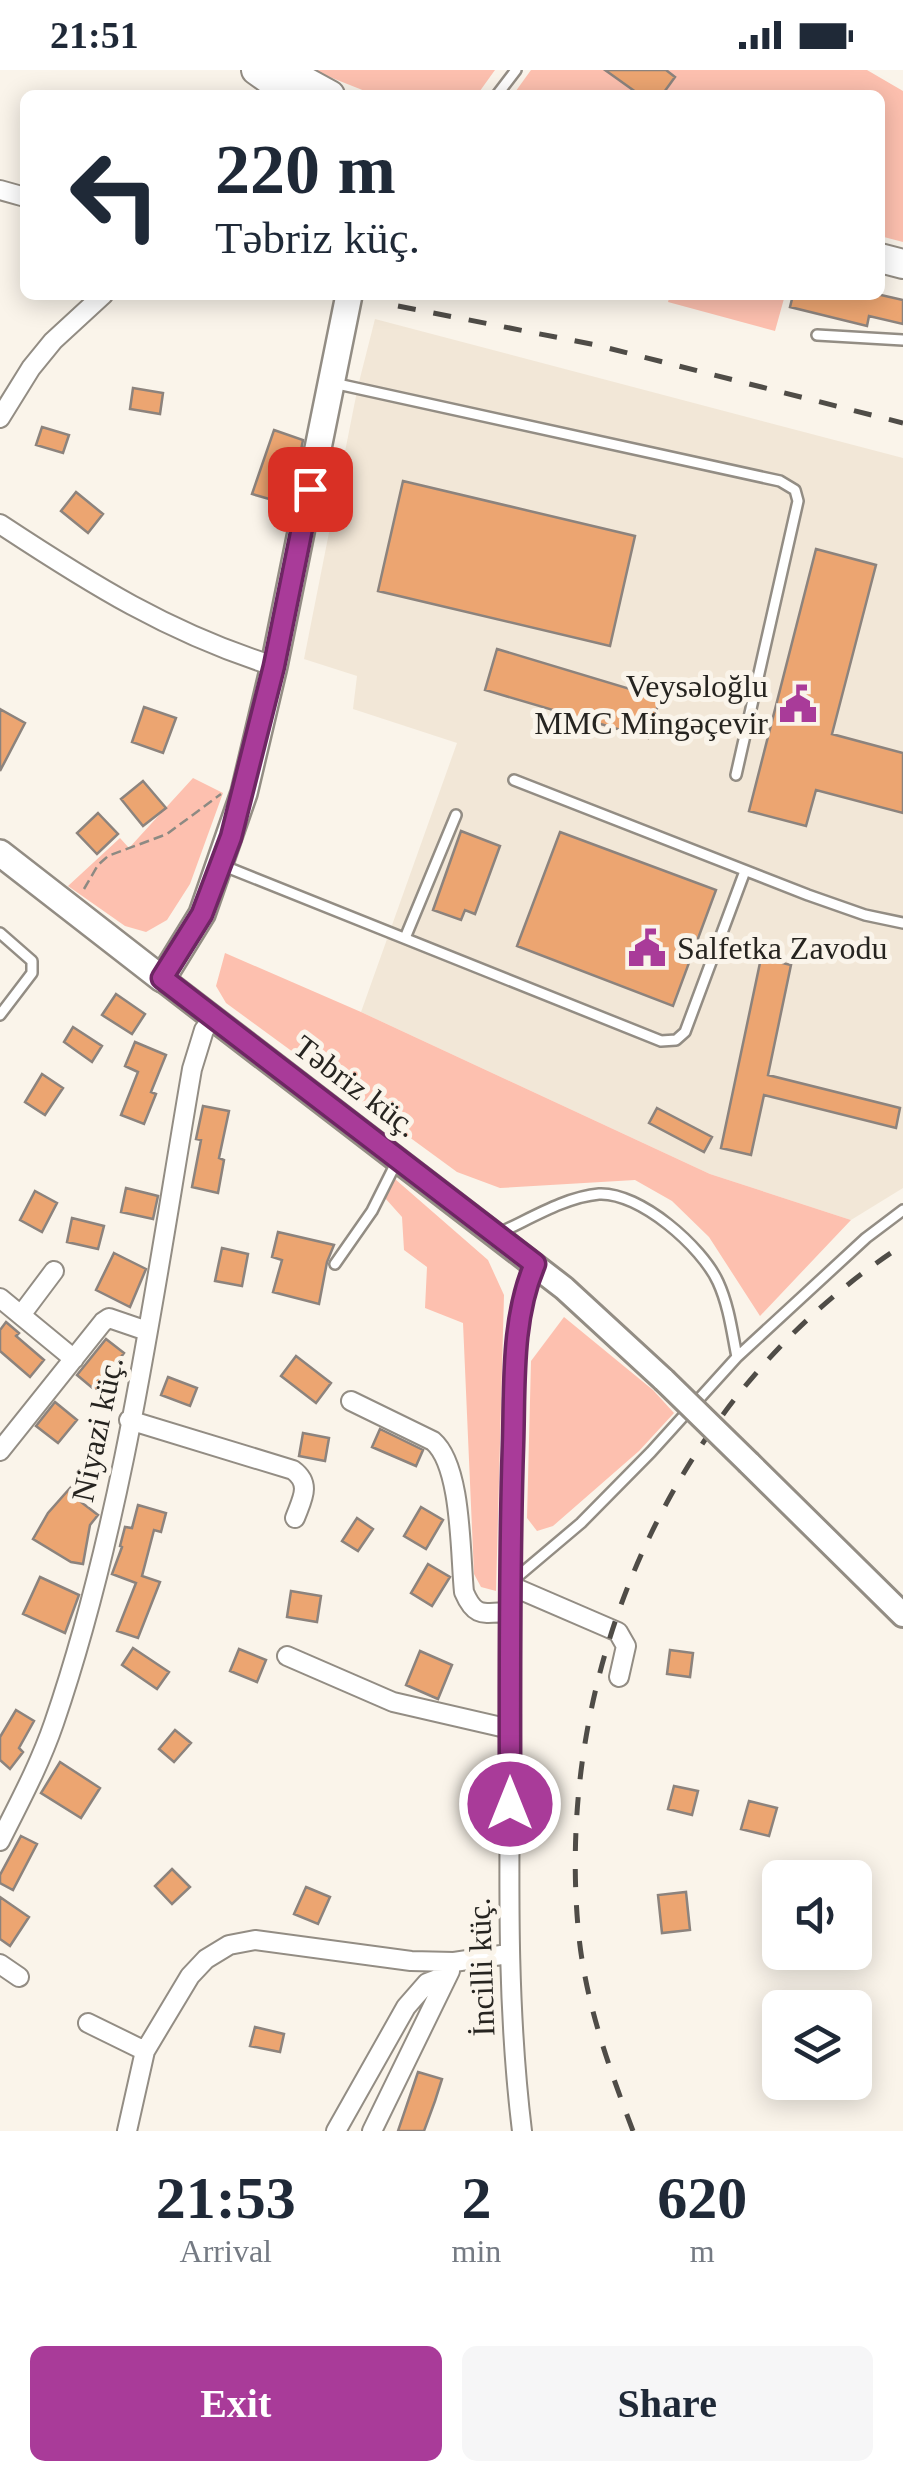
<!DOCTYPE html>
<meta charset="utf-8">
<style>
:root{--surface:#fff;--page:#f6f6f7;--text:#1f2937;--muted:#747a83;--accent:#a93b99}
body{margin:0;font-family:"Times New Roman",serif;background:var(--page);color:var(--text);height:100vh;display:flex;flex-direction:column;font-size:38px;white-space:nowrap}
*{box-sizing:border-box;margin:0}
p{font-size:32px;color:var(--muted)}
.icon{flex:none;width:55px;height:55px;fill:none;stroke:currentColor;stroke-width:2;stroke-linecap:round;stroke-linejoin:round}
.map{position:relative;height:2061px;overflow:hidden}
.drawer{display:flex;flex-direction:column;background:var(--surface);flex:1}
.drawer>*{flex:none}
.guide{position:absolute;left:20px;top:20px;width:865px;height:210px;border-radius:15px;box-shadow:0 5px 25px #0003;background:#fff;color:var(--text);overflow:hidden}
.buttons{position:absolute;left:762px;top:1790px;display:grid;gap:20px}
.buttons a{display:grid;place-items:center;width:110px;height:110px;border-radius:15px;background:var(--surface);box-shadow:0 5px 25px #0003;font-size:50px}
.pin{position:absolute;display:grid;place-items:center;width:85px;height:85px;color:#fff;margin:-42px;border-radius:20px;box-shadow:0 5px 15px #0006}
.me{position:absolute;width:110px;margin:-55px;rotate:0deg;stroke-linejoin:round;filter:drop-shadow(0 0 8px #0008)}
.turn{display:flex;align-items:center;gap:35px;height:210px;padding:0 30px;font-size:45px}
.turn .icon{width:130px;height:130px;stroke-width:2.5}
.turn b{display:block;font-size:70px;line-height:85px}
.eta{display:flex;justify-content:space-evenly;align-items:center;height:170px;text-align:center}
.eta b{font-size:60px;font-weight:700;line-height:70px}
.cta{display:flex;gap:20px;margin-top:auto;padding:20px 30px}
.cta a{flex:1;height:115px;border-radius:15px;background:var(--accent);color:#fff;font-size:40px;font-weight:700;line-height:115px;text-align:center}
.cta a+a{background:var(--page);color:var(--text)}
.status{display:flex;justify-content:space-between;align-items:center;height:70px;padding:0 50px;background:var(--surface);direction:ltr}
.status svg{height:28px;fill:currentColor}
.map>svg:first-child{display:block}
</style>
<div class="status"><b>21:51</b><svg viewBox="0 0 49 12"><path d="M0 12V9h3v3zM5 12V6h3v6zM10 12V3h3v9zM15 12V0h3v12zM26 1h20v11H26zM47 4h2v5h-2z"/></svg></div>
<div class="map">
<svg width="903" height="2061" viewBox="0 0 903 2061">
<rect width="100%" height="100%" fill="#faf4ea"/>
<path fill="#f2e7d7" d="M375,249l528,139v730l-52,32 -141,-46 -349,-162 96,-269 -104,-34 4,-33 -53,-17 54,-273z"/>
<path fill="#fdc0af" d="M312,0h183l-18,25h-102z
M531,0h336l36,21v151l-23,-6v-141h-367z
M670,225h115l-10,36 -107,-29z
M193,708l30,15 -33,91 -23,36 -21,12 -21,-6 -57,-40 52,-48 9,10z
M225,883l136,59 349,162 141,46 -91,96 -51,-79 -37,-36 -37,-21 -135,8 -43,-16 -231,-169 -10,-17z
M395,1109l93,81 16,35 -8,296 -15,-4 -7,-13 -11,-251 -38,-15 2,-41 -23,-17 -2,-33 -17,-19z
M564,1247l89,73 21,23 -35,38 -86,75 -16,5 -10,-13 4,-157z"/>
<path fill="#eca571" stroke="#8c837d" stroke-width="2.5" d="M605,0h61l9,7 -13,18h-22z
M793,225h88l22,5v24l-34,-8 -2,10 -77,-19z
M133,318l30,5 -3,21 -30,-5z
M42,357l27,8 -6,18 -27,-8z
M274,360l29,10 -4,20 -10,-3 -13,44 -24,-7z
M403,411l232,55 -25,110 -232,-55z
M76,422l27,22 -15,19 -27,-22z
M816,479l60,16 -44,169 71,19v60l-87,-23 -10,36 -57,-15z
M497,579l163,49 -12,40 -163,-48z
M144,637l32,11 -13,35 -31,-11z
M0,639l25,14 -25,48z
M143,711l23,27 -23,18 -22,-27z
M98,743l20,21 -21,20 -20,-21z
M461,761l39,15 -25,68 -10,-4 -4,10 -28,-10z
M560,762l156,58 -43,116 -156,-60z
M761,888l30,7 -23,110 132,33 -4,20 -132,-33 -13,60 -30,-7z
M116,924l29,20 -13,20 -30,-19z
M73,957l29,19 -10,16 -28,-20z
M135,972l31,13 -15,37 5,2 -12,30 -23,-9 17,-43 -13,-6z
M42,1004l21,14 -18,27 -20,-13z
M203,1036l26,5 -10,47 5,2 -6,33 -26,-6 9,-47 -5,-1z
M657,1038l55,29 -8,15 -55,-29z
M126,1118l32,8 -5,23 -32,-7z
M35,1121l22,12 -15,29 -22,-12z
M72,1148l32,8 -6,23 -31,-7z
M278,1162l56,13 -7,17 -8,42 -46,-12 9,-32 -10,-3z
M222,1178l26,6 -6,32 -27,-5z
M114,1183l32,16 -16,38 -34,-17z
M6,1252l13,11 -3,3 28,24 -14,17 -30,-26v-21z
M106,1269l18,14 -28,38 -19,-16z
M296,1286l35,27 -15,20 -35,-27z
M168,1307l29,11 -7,18 -29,-11z
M55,1332l22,18 -19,23 -22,-17z
M380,1359l43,21 -7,16 -44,-19z
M303,1363l26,5 -4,23 -26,-5z
M88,1389l16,12 -23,31 17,13 -8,10 -7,39 -12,-2 -38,-23 15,-26 30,-34 -4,-2z
M138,1435l28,8 -5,19 -7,-2 -12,46 18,6 -22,56 -21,-7 19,-48 -24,-9 10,-27 -2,-1 5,-19 7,1z
M421,1437l22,13 -17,29 -22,-13z
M357,1448l16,11 -15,22 -16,-10z
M428,1494l22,13 -18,29 -21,-13z
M40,1507l39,18 -14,38 -42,-19z
M291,1521l30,5 -4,26 -30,-5z
M133,1578l36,24 -12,17 -35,-24z
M239,1579l27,11 -9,22 -27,-11z
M670,1580l23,3 -3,24 -23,-3z
M420,1581l32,14 -14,34 -32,-14z
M16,1640l18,11 -15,27 4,4 -13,17 -10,-9v-23z
M175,1660l16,13 -17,19 -15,-13z
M60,1692l40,26 -19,30 -40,-25z
M674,1716l24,5 -6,24 -24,-6z
M749,1731l28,7 -8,28 -28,-7z
M21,1766l16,8 -24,46 -13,-7v-8z
M172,1799l18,18 -18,17 -17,-18z
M306,1817l24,10 -12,27 -24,-10z
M686,1822l4,38 -28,3 -4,-38z
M0,1827l29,20 -19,29 -10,-7z
M255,1957l29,7 -4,18 -30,-6z
M418,2002l24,7 -7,22 -11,30h-26z"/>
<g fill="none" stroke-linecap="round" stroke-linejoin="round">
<g stroke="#938d84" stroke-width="14">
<path id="service" d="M497,25l19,-25
M817,265l86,5
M333,313l447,98 15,9 3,11 -62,274
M514,710l294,115 57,20 38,8
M224,796l437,175 15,-1 9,-8 60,-161
M0,863l32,28v12l-32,42
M405,868l51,-123
M499,1163c31,-14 66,-36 100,-39 41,-2 103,53 119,88 11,24 14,50 19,75l-86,95 -70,71 -71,60
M335,1194l37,-53 25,-50
M737,1287l129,-119 37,-28"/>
</g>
<g stroke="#938d84" stroke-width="22">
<path id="minor" d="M0,120l25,7
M0,348l31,-50 22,-27 50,-46
M0,454c91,60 169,109 274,142
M0,1228l74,61
M21,1245l33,-44
M351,1331l82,40c29,25 27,112 31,151 11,26 19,21 45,20
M129,1350l164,50c19,14 9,29 2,48
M0,1381l103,-129 6,-4 38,13
M509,1515l109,47 8,14 -7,31
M287,1586l106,46 117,27
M0,1771c19,-38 40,-77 54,-118 71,-207 101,-439 138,-654l12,-39 9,-12
M0,1894l19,13
M88,1953l57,28
M127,2061l18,-80 45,-75 16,-17 23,-14 26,-5 156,21 43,1 54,-8
M336,2061l70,-124 21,-24 21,-8
M372,2061l78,-160
M522,2061c-15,-122 -13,-243 -12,-366 0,-94 -1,-188 2,-282 2,-68 -5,-156 23,-219"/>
</g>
<g stroke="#938d84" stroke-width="28">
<path id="tertiary" d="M162,909l402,309 100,92
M749,1393l154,152"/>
</g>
<g stroke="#938d84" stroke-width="30">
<path id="secondary" d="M0,783l162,126 40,-65 42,-121 30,-127 75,-371"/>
</g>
<g stroke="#938d84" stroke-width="32">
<path id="primary" d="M256,0l35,25
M284,0l46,25
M880,188l23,6"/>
</g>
<path stroke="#8d8a83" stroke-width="2.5" stroke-dasharray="10 5" stroke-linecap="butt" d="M84,819l14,-24 10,-9 59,-22 54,-40"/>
<use href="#service" stroke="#fff" stroke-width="9"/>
<use href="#minor" stroke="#fff" stroke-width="18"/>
<use href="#tertiary" stroke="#fff" stroke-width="22"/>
<use href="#secondary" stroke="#fff" stroke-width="25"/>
<use href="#primary" stroke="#fff" stroke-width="28"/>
<path stroke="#4f4c47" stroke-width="5" stroke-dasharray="18 18" stroke-linecap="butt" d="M398,236l198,39 307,78
M633,2061c-25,-66 -49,-133 -55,-204 -23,-265 100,-537 325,-682"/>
<g stroke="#938d84" stroke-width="28" stroke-linecap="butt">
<path id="tertiary-bridge" d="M664,1310l85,83"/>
</g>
<use href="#tertiary-bridge" stroke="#fff" stroke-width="22"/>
</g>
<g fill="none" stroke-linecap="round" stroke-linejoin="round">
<g stroke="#6e2663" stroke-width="25">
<path id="route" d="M310,419l-36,177 -43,171 -29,77 -40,64 373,286c-24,55 -20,122 -22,181 -4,120 -3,239 -3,359"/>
</g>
<use href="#route" stroke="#a93b99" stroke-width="18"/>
</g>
<defs>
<g id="civic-bare" transform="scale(3)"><path d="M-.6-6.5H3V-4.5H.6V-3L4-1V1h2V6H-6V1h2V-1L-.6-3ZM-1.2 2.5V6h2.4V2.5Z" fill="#a93b99" stroke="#faf4ea" stroke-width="2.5" paint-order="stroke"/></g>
</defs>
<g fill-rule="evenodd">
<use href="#civic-bare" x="798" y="634"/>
<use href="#civic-bare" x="647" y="878"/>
</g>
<g text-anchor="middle" stroke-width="10" stroke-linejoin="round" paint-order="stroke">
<g font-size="32" fill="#262420" stroke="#faf4ea" text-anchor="end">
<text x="768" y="627">Veysəloğlu<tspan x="768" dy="37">MMC Mingəçevir</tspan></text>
<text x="677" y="889" text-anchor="start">Salfetka Zavodu</text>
</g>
<g font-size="32" fill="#262420" stroke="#faf4ea">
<text transform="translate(356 1016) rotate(37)" y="11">Təbriz küç.</text>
<text transform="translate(97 1359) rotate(-78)" y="11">Niyazi küç.</text>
<text transform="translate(481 1897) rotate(-92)" y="11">İncilli küç.</text>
</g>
</g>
</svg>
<div class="buttons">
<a><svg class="icon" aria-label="sound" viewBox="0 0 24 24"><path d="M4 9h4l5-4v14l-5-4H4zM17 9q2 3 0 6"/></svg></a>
<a><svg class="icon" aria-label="layers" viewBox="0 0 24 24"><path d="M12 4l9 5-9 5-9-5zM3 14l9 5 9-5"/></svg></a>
</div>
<div class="pin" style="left:310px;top:419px;background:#d93025"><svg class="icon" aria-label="arrive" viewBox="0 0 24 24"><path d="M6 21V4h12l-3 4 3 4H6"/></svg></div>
<svg class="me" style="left:510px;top:1734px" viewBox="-20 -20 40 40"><circle r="17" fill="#a93b99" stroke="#fff" stroke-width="3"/><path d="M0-11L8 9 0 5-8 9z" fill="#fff"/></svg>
<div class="guide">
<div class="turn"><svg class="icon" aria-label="left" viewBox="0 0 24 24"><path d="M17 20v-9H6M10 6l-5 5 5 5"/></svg><div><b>220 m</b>Təbriz küç.</div></div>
</div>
</div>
<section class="drawer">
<div class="eta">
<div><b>21:53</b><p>Arrival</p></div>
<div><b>2</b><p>min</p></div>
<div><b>620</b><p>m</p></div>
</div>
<div class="cta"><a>Exit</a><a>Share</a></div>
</section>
